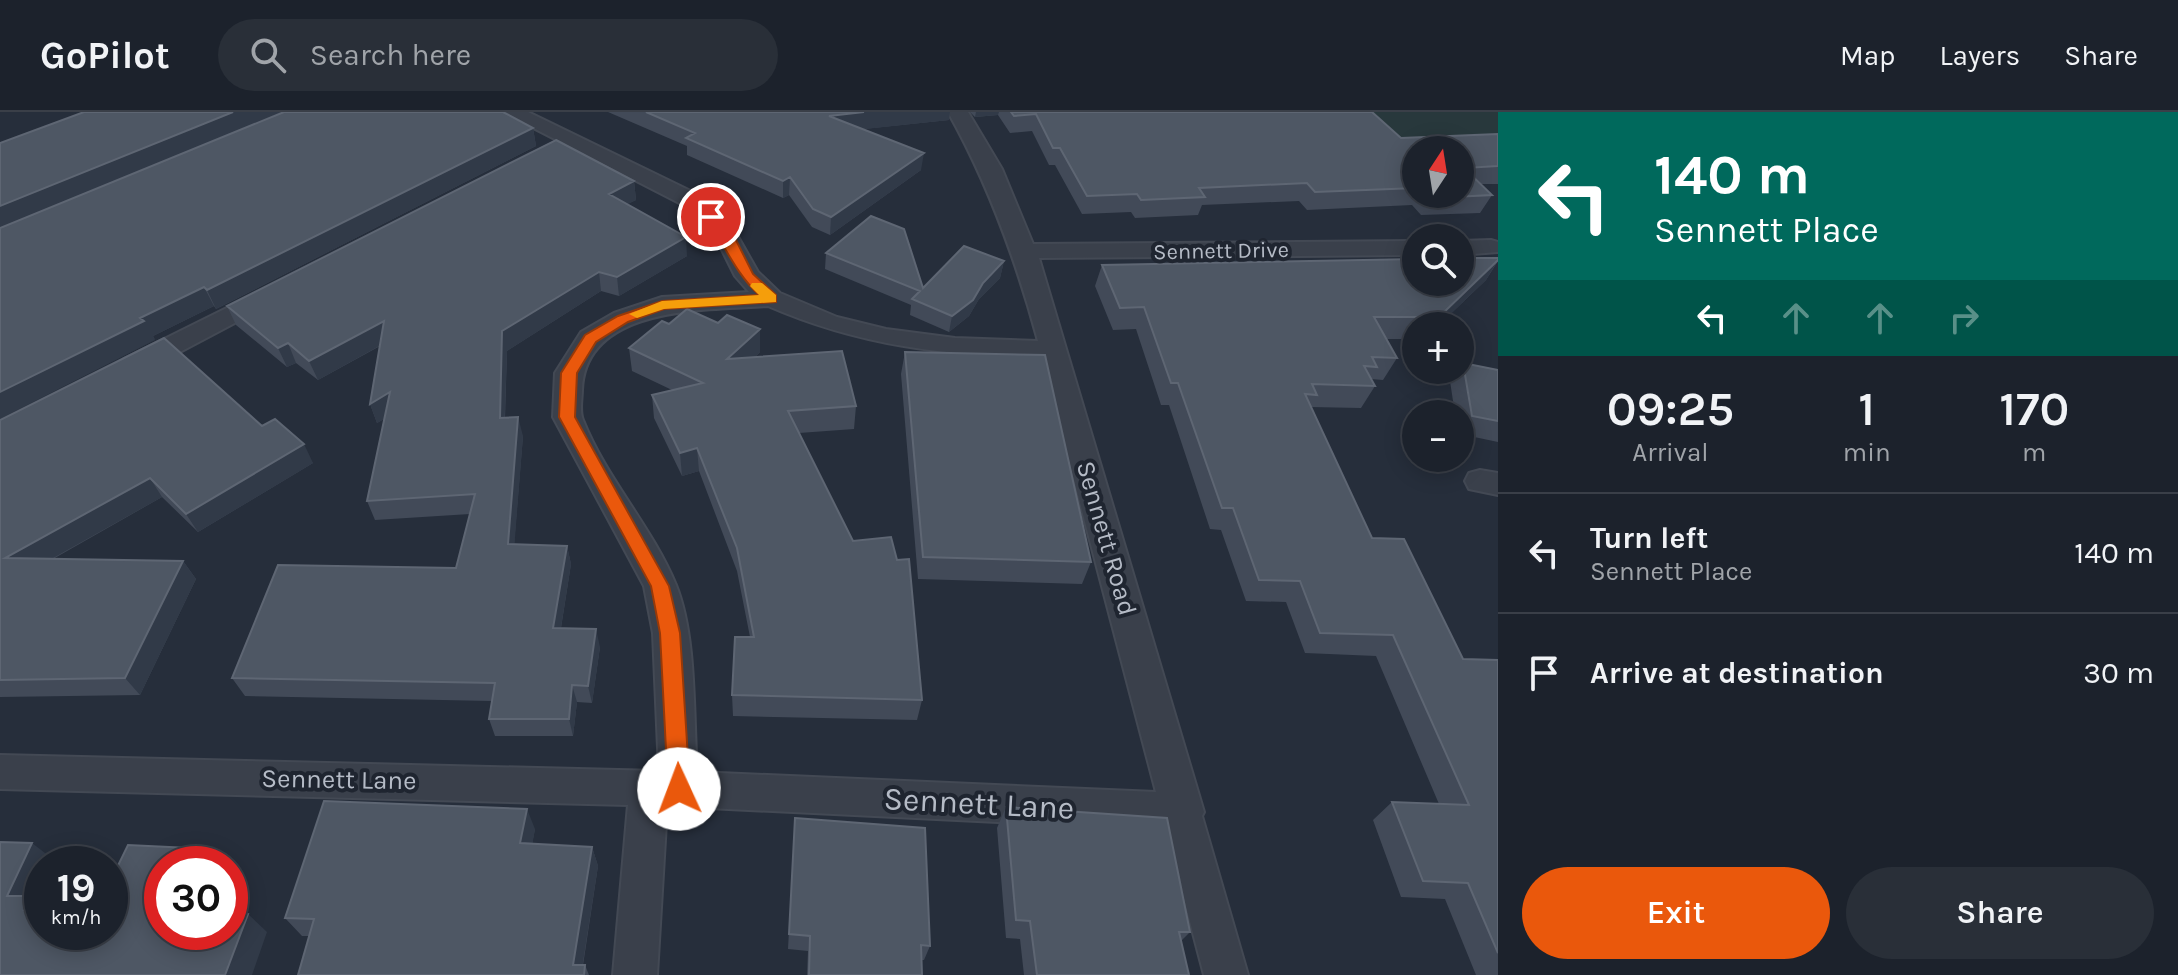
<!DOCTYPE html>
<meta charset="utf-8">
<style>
:root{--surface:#1c222c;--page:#292f38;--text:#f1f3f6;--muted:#a0a4a9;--line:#3a3f48;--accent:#ea580c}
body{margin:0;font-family:Karla,sans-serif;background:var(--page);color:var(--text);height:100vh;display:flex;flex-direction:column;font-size:30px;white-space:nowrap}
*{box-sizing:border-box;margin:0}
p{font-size:26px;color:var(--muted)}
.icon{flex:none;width:44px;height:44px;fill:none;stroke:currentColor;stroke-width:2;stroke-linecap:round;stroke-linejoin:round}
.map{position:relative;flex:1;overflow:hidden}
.side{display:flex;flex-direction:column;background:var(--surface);width:680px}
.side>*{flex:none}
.banner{background:#00695c;color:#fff;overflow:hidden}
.needle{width:52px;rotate:12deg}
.buttons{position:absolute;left:1402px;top:24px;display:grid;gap:16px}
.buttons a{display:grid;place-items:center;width:72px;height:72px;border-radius:50%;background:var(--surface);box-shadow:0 4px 20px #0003,0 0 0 2px var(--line);font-size:40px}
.speed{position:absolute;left:24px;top:734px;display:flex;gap:16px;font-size:40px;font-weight:700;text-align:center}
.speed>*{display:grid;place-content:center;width:104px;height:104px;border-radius:50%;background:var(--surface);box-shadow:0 4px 20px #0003,0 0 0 2px var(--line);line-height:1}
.speed small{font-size:20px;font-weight:400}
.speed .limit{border:12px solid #d22;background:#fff;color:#111}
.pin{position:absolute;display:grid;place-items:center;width:68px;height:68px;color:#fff;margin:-34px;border:4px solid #fff;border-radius:50%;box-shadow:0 2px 8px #0007}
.me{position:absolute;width:88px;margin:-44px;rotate:358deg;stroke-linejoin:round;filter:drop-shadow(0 0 6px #0008)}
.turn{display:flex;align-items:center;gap:28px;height:168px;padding:0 24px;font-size:36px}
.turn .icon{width:104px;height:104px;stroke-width:2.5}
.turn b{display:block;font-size:56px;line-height:68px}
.lanes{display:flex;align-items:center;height:76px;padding:0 24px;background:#0003;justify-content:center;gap:40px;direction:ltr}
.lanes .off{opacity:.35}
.eta{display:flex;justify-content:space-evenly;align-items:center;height:136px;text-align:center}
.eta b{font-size:48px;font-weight:600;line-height:56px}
.button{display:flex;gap:16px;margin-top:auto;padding:16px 24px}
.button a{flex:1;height:92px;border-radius:48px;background:var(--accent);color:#fff;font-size:32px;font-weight:600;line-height:92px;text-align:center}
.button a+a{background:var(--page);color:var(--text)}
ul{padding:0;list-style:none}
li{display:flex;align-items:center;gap:24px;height:120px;padding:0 24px;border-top:2px solid var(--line)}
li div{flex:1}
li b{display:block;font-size:30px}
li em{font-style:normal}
header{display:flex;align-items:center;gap:48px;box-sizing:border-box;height:112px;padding:0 40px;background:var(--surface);border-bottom:2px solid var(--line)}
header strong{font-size:38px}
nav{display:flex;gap:44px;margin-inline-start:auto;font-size:28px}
.search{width:560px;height:72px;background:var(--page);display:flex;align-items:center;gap:20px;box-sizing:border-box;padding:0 28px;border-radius:44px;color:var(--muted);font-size:30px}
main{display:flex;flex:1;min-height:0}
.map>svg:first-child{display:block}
</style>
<header>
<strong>GoPilot</strong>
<div class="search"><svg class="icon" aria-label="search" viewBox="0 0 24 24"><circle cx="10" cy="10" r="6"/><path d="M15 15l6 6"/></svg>Search here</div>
<nav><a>Map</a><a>Layers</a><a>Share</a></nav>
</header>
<main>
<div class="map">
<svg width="1498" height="863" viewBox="0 0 1498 863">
<rect width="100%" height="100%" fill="#262e3b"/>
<path fill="#28383c" d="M1349,0h149v37l-82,1z"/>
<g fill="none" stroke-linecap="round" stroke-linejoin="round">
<g stroke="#434954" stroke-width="4">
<path id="minor" d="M502,0h26l177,86 32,37 21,37 22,21 57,24 49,12 69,9 83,3c-22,-81 -49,-156 -90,-229h20l34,57 31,75 383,-3v14l-377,3 165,554 -2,4 46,159h-44l-38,-145 -499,-24 -10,169h-44l15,-170 -628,-16v-34l659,16 -6,-138 -9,-47 -91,-169 2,-44 26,-41 33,-19 48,-16 87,-5 -14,-16 -17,-34 -29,-34zM768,194c92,40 175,49 274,52l114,434 -459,-20c-4,-57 0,-135 -21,-187 -24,-58 -70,-107 -93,-165 -4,-9 -1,-21 -1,-30 3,-85 126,-80 186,-84z
M1491,128l7,2v10l-38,3v-14z
M271,174l9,3 4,5 -4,5 -136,72h-20l-4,-6 4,-6z
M1480,358l18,3v22l-29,-6 -4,-8 4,-8z"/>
</g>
<use href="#minor" fill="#3a404b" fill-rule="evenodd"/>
</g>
<path fill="#424a58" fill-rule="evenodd" d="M608,0h342l-1,8 -86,9 58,41 -91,65 -18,-8 -23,-32 -6,3 -96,-43v-9z
M970,0h402l29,26 97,-4v50h-17l11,11 -12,18 -59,2 -9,-10 -105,5 -8,-9 -97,4 -4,10 -63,3 -4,-6 -49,2 -27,-49h-6l-17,-34 -22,2 -12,-18 -23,2zM1416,38l44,44h-44z
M533,16l3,18 -320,163 -2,-3 -61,30 2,4 -155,-197z
M634,69l2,19 -9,4 60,52 -68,40 -18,-5 -94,60 -2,67 18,18 -9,109 53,1 4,18 -10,64 39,19 -8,56 -15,-1 -4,34h-78l-6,-17 3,-18 -247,-5 -13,-18 224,-110 14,-54 -95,6 -8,-19 17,-82 -7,4 -7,-19 10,-58 -62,34 -22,-17 -9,4 -51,-42 -9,-19z
M826,141l97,35 81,-27 -4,17 -21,21 -10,17 -20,16 -39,-17 1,-10 -86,-36z
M1498,146v3l-12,19 -48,46h-22v13h-30l11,19 -14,22 -12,-1 4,7 -14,22 -51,-1 62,131 91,121 35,1v315h-22l-31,-76 -44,-2 -28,-77 19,-18 47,2 -63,-148 -71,-3 -19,-51 -40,-1 -25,-71 -11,-1 -41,-124h-8l-25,-76 -23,1 -18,-44 7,-21z
M718,211l42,6v23l-5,5 101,49 -2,23 -55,4 123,267 -5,20 -184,-4 -1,-21 18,-58 -13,-66 -38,-100 -17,5 -28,-58 -2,-23 20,-5 -40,-19 -3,-23 40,-24z
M905,240l186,210 -9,22 -164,-5 -17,-205z
M1463,251l35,7v72l-38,-8v-20h-5l-5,-33 8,-11h2v-3z
M0,308l262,6 51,37 -115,69 -36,-35 -109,62 130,2 13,18 -56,116 -140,2z
M1006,695l184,125 -9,9 8,34h-165l-4,-36 -14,-1 -9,-110z
M535,717l-3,15 60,3 6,19 -15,99h2l4,10h-291l11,-39h-7l-17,-18z
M794,724l136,110 -6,14h-3l1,15h-115l1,-24 -20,-2z"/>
<path fill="#313a48" d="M233,0h50l-283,118v-24z
M864,0h86l-1,8 -121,13 1,-17z
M976,0h23l-1,3 -23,2z
M533,16l3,18 -320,163 -9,-19z
M924,41l-3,17 -91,65 1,-18z
M790,65l-1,18 -6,3v-17z
M634,69l2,19 -25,13 -2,-19z
M686,125l1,19 -68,40 -2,-19z
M1498,148l-12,20 -48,46h-5l6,-9z
M1004,149l-4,17 -21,21 -10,17 -20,16 3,-16z
M599,160l2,19 -94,60 -3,86 -4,-19 2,-87z
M204,175l10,19 -61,30 2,4 -155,79v-27l140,-74z
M384,209l6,19 -72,40 -9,-19z
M760,217v23l-32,30 -1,-23z
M288,231l8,20 -9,4 -9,-19z
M390,280l7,20 -20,11 -7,-19z
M518,305l5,19 -10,127 -5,-19z
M304,332l9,19 -115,69 -12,-18z
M697,336l2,23 -17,5 -2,-23z
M150,366l12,19 -141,79 -16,-18z
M567,434l4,18 -13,82 -5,-18z
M183,449l13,18 -56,116 -15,-17z
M596,517l4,18 -8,56 -4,-17z
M572,573l5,17 -4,34 -4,-17z
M527,697l8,20 -6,34 -9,-20z
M32,731l26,20v1h-16v34l-2,5 2,2v17l-35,-26z
M592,735l6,19 -17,109 -8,-10z
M189,736l17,16h-24z
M248,802l19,18 -15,43h-27z"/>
<path fill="#4e5764" stroke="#5e6673" stroke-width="2" d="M84,0h149l-233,94v-63z
M284,0h219l30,16 -326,162 -3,-3 -64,31 4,3 -144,71v-164z
M646,0h218l-35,4 95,37 -93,64 -18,-8 -23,-32 -7,4 -97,-43 9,-5z
M1011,0h361l29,26 97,-4v32l-34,2 28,27 -61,3 -3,-4h32v-44h-44v38l-101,4 -8,-9 -108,5 6,9 -64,3 -4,-6 -50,2 -27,-48h-7l-17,-34 -22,2z
M556,28l78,41 -25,13 77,43 -69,40 -18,-5 -97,59 -2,87 18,-1 -10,127 59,2 -14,82 43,1 -8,57 -16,-1 -3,34h-80l6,-36 -263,-5 46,-113 178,3 19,-74 -108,7 23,-109 -20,12 14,-83 -75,40 -21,-18 -10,5 -51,-42z
M871,104l33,13 19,59 41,-42 40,15 -21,22 -10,17 -21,16 -40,-17 8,-8 -94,-38z
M1460,146h38v2l-59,57h-65l23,41 -25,-1 5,10 -13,-1 11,20 -63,-2 5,11 -12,-1 67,144 32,1 59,120 35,1v293l-30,-70 -45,-2 -31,-79 77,3 -76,-170 -73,-2 -20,-52 -41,-1 -26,-72h-11l-44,-125h-7l-27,-76 -24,1 -18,-43 314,-6v23h44z
M687,197l31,14 9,-8 33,14 -33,30 115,-8 14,55 -68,5 65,130 38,-4 6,23 12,-1 13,141 -190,-5 3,-58h19l-17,-89 -40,-100 -17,5 -28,-58 51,-12 -74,-35 33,-27 7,3z
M164,226l98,88 13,-7 29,25 -118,70 -36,-36 -145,80 178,3 -58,117 -125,2v-260z
M905,240l140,3 46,207 -168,-5z
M1463,251l35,7v51l-26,-5z
M324,689l203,8 -7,34 72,4 -19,118h12l-1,10h-286l16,-56 -29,-1z
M1006,695l161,11 23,114h-11l10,43h-152l-7,-54 -14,-1z
M795,706l130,10 5,118 -9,-1 1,30h-113l1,-39 -21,-2z
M0,730l32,1 -25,53h23l-6,14 18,1v21h68v-50l18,-37 61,3 -7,16h-20v68h68v-20l18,2 -23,61h-225z"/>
<path fill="#ea580c" stroke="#983908" stroke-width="2" d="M711,101l25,27 17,34 23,21v7l-112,7 -36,13 -32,20 -19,31 -2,44 94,169 11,47 10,156 -4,8 -7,3 -8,-3 -3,-8 -8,-156 -9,-47 -92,-169 2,-44 24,-38 33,-19 44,-15 97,-6c-24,-22 -35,-52 -54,-78z"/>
<path fill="#f59e0b" d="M752,171h10l14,12v7l-112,7 -27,9 -8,-4 33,-13 97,-6 -9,-9z"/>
<g text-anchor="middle" stroke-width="8" stroke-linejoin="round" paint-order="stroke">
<g font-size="22" fill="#b5bbc6" stroke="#1f2530">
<text transform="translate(1221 138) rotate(-1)" y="8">Sennett Drive</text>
</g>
<g font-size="26" fill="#b5bbc6" stroke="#1f2530">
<text transform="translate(1107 426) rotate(74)" y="9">Sennett Road</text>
<text transform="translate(339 667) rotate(1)" y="9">Sennett Lane</text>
</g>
<g font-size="32" fill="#b5bbc6" stroke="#1f2530">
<text transform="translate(979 691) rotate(3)" y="11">Sennett Lane</text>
</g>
</g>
</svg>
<div class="buttons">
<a><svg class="needle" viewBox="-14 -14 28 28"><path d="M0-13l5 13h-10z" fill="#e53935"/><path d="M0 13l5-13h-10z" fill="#a0a4a9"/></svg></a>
<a><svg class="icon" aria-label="search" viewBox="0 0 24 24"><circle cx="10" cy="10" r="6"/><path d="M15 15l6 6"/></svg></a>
<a>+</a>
<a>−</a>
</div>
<div class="speed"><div>19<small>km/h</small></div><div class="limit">30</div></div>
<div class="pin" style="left:711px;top:105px;background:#d93025"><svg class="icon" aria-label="arrive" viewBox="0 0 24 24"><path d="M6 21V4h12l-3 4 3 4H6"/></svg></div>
<svg class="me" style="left:679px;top:677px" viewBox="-20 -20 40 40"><circle r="19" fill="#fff"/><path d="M0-13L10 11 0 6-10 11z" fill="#ea580c"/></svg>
</div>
<section class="side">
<div class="banner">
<div class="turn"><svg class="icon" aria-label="left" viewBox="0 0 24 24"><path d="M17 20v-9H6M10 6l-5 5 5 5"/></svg><div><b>140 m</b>Sennett Place</div></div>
<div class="lanes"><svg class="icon" aria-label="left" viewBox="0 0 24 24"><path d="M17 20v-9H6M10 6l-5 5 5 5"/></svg><svg class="icon off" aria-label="ahead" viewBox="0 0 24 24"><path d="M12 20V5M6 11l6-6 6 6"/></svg><svg class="icon off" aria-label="ahead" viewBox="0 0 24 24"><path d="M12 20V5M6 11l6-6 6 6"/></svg><svg class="icon off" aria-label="right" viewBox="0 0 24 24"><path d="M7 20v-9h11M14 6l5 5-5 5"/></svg></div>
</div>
<div class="eta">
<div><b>09:25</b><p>Arrival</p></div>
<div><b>1</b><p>min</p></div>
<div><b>170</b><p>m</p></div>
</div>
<ul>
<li><svg class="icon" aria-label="left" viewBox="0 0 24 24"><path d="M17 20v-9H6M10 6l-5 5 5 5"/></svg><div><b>Turn left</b><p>Sennett Place</p></div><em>140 m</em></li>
<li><svg class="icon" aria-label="arrive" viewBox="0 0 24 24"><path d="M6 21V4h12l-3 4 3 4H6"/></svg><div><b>Arrive at destination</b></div><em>30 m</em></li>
</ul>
<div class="button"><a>Exit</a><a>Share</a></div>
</section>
</main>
